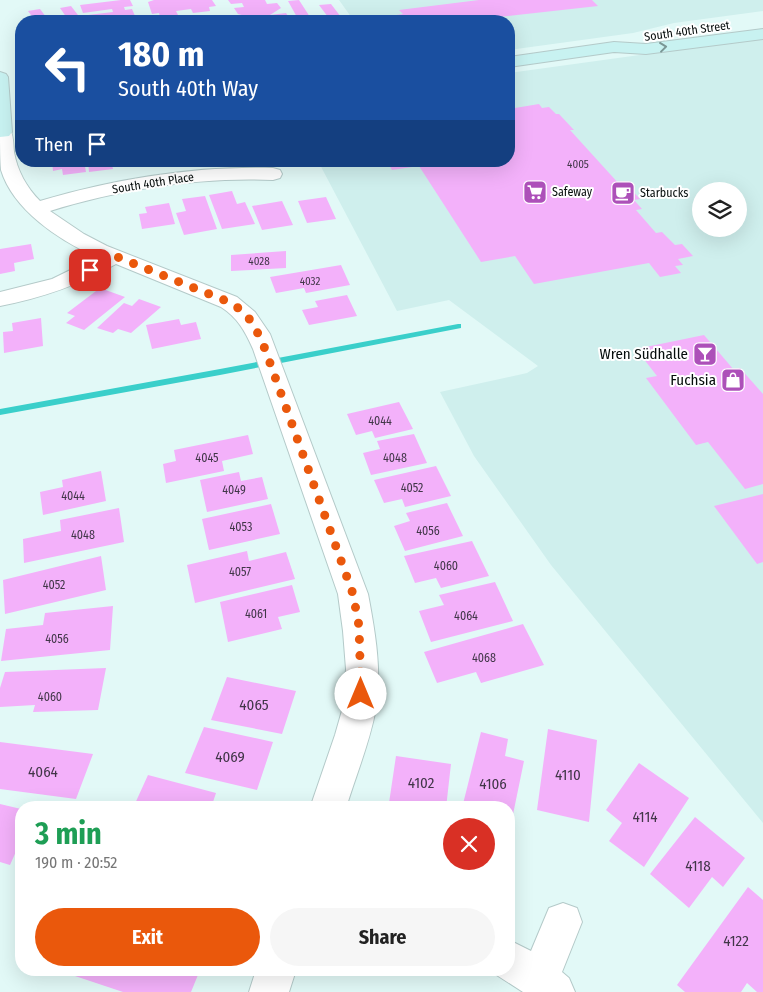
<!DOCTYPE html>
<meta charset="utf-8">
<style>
:root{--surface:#fff;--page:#f6f6f6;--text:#222;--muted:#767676;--accent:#ea580c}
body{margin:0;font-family:"Fira Sans Condensed",sans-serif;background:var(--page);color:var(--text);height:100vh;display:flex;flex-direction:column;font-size:19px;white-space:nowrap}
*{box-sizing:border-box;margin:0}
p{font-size:16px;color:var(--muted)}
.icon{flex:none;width:28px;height:28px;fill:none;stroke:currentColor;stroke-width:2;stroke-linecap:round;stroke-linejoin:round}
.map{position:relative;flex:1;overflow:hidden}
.details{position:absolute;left:15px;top:801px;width:500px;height:175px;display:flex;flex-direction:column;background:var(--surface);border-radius:20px;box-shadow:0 5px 20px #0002}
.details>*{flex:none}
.banner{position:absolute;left:15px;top:15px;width:500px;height:152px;border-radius:20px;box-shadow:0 5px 20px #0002;background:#1a4fa0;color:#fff;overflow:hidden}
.tools{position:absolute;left:692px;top:182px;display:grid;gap:10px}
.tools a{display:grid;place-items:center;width:55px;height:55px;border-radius:50%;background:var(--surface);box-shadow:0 5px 20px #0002;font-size:25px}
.pin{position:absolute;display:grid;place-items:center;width:42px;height:42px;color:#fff;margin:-21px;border-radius:10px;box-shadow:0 2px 8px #0006}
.me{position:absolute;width:55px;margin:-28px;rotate:0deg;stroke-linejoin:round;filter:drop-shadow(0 0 4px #0008)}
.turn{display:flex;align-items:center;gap:18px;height:105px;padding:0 20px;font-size:22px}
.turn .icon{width:65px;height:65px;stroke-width:2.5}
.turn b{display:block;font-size:35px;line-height:42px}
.then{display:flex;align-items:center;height:48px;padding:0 20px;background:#0003;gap:10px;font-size:19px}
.round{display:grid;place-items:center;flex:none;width:52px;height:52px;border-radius:26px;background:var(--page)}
.headline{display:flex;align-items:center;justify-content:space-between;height:85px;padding:0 20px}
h1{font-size:30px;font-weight:700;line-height:38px;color:#1e9e55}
.cta{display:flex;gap:10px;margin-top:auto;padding:10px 20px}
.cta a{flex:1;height:58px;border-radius:30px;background:var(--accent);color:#fff;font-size:20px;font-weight:700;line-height:58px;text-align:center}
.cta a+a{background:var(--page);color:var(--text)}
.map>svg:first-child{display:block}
</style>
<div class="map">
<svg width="763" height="992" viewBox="0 0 763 992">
<rect width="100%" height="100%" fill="#e2f9f7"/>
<path fill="#cfefed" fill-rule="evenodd" d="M339,0h424v11l-89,12 -41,10 -124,17v-29h-155z
M763,38v785l-212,-258 -77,-109 -34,-64 87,-19 11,-7 -89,-66 -52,11 -79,-150h191v-88zM701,191h38v38h-38z"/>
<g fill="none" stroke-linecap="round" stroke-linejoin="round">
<path fill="#3acfca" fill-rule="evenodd" d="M458,324h3v4l-241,47 -220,40v-6l220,-40z"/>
</g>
<path fill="#f3b1fa" d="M121,0h9l3,6 -9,1 1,3 7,-1 3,7 -9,1 2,4h-38l-2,-6 25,-3 -1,-3 -29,4 -3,-8z
M154,0h58l4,6 -7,1 1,4 -17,2 -2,-4 -15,2 2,4 -18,2 -1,-4 -7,1 -4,-12z
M228,0h37l2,4 10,-1 4,5 -11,7 16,-2 4,6 -8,2h-45l-1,-2 13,-2 -11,-3 -4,-6 10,-1 -2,-4 -11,1z
M299,0l11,17 -12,2 -10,-18z
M479,0h113l6,6 -136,15h-68l-4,-5 13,-2 -4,-4z
M331,4l13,17h-13l-12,-16z
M71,6l10,13 -12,2 -9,-13z
M40,9l6,8 -12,2 -6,-8z
M539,104l3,4 7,-1 7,7h3l15,16h-4l50,55 6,-1 14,15 -6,1 8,9 -6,1 20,23 6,-1 13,13 7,-1 11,12 -15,3 5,6 -8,1 6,7 -21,4 -11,-14 -115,21 -19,-28 -34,6 -62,-96 -27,4 -5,-9h122v-52z
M52,161h32l2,11 -23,3 -1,-6 -9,2z
M88,161h23l2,8 -24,3z
M124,161h24v1l-23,4z
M232,191l5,13 8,-2 10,22 -33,5 -13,-34z
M205,196l12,33 -33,6 -8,-22 10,-2 -4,-12z
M326,197l10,22 -29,4 -9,-22z
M282,201l11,24 -31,5 -10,-24z
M169,203l6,21 -33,5 -3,-15 8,-1 -2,-6z
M31,244l3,15 -20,4 1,8 -15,3v-25z
M286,251v17l-55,3v-16z
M341,265l9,20 -44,8 -2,-5 -28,5 -6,-16z
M100,288l25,9 -41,33 -18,-7 9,-7 -8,-3z
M347,295l10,21 -48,9 -7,-15 16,-3 -3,-6z
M139,299l22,8 -30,26 -13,-4 -5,4 -16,-5 27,-25 8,3z
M41,318l2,28 -39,7 -1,-21 10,-1 -1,-8z
M179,319l2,6 15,-3 5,17 -49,10 -6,-24z
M704,335l30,35 6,-2 23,26v90l-18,5 -37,-47 -12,3 -50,-67 11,-2 -21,-27z
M399,402l14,27 -38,9 -3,-7 -16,4 -9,-21z
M414,434l13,29 -56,12 -8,-22 17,-4 -3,-8z
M248,435l5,19 -31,7 2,10 -58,12 -3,-19 13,-3 -2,-11z
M436,466l15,30 -46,11 -3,-8 -18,4 -10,-23z
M101,471l5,30 -63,14 -3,-23 23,-5 -1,-7z
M239,472l2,9 21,-4 6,22 -61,13 -7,-32z
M763,494v68l-6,2 -43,-58z
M447,503l16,33 -58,15 -11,-25 16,-5 -4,-8z
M271,504l9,30 -71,16 -7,-31z
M119,508l5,34 -100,21 -1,-24 38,-8 -1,-11z
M472,541l17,35 -48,12 -5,-10 -21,5 -11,-27z
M247,551l2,10 37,-9 9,27 -100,24 -8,-38z
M101,556l5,34 -101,24 -2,-34z
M495,582l18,39 -82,21 -12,-31 25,-6 -5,-10z
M292,585l8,27 -22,5 4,12 -54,13 -8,-40z
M113,606l-3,44 -109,11 5,-32 37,-4 2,-12z
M523,624l21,41 -63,18 -5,-11 -39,11 -13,-31z
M106,668l-8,42 -65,2 2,-7 -35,2v-19l5,-16z
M227,677l69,14 -14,43 -71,-14z
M204,727l69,15 -16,48 -72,-17z
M548,729l49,11 -8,82 -52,-12z
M481,732l27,7 -3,17 19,5 -14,68 -1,-21h-47z
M0,742l93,12 -17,45 -76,-10z
M396,756l55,8 -5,44h-46l1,-4 -12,-1z
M639,763l50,35 -45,69 -35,-26 13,-18 -16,-13z
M148,775l68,18 -5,15h-78z
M0,804l21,5v39l-3,-1 -8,18 -10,-3z
M695,817l50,41 -22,29 -11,-10 -23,31 -39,-34z
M748,887l15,13v92h-6l-10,-9 -6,9h-56l-8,-7z
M57,970h143l-9,22h-68z"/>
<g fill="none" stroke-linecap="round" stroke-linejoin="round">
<g stroke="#b4cac9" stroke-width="2">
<path id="street" d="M0,127l9,1c5,7 4,16 5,24 3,18 13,36 26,49 74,-22 155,-35 233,-33l7,2 2,4 -2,4 -7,2c-74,-3 -152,9 -223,31l34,23 23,12 130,51 18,15 15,22 98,260c7,37 14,77 8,114 -6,34 -20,67 -30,100h-36l25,-73 8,-28 3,-38 -3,-38 -5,-37 -85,-245c-8,-18 -15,-31 -32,-42l-105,-43c-37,21 -74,34 -116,42v-14l52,-13 45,-22c-37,-16 -84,-47 -96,-87 -1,-13 -1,-30 -1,-43z
M563,903l14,5 5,14 -20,50 7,6 6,14h-52l-28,-18 -2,-4h16v-30l22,11 18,-43z
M256,970h40l-7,22h-40z"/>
</g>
<g stroke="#b4cac9" stroke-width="2">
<path id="secondary" d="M763,29v10l-117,15 -32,-2 -105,15v-10l105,-15 32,2z
M0,72l6,2 2,3 4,55 -3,4 -9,1z"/>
</g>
<use href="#street" fill="#fff" fill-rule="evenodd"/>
<use href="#secondary" fill="#c8f2f1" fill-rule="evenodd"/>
</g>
<defs><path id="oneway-chevron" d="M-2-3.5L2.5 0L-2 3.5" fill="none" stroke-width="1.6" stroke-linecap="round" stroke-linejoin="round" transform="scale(1.25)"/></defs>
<use stroke="#7a9695" href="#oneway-chevron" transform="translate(663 47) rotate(-7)"/>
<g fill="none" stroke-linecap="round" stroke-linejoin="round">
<path stroke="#ea580c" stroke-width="9" stroke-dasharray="0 16.2" d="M90,270l25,-14 114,46c22,13 26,25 36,47l88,245 6,32 2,68"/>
</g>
<defs>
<g id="supermarket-square" transform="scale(1.25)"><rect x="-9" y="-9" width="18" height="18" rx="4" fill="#ad50b9" stroke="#fff"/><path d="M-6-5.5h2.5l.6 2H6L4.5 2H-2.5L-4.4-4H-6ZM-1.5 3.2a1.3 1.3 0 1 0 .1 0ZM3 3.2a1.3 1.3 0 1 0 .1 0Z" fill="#fff"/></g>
<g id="cafe-square" transform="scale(1.25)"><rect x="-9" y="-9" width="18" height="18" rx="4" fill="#ad50b9" stroke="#fff"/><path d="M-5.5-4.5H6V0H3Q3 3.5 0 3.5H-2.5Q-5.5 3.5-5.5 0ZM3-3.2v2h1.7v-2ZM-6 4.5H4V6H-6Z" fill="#fff"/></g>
<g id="bar-square" transform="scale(1.25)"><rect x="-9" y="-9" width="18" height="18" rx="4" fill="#ad50b9" stroke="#fff"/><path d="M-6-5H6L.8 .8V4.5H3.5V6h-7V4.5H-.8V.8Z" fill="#fff"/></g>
<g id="shop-square" transform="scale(1.25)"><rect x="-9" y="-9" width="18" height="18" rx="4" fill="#ad50b9" stroke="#fff"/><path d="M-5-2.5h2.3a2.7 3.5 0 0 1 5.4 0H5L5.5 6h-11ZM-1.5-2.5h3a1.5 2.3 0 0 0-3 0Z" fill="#fff"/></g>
</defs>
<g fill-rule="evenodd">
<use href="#supermarket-square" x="535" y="192"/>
<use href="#cafe-square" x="623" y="193"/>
<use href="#bar-square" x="705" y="354"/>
<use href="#shop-square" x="733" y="380"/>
</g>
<g text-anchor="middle" stroke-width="4" stroke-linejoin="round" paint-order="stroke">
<g font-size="11" fill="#413648">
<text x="578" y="168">4005</text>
<text x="259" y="265">4028</text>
<text x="310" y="285">4032</text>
</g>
<g font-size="12" fill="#060d0c" stroke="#fff">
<text transform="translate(687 31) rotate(-8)" y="4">South 40th Street</text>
<text transform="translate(153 183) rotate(-9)" y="4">South 40th Place</text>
</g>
<g font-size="12" fill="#060d0c" stroke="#fff" text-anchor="start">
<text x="552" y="196">Safeway</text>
<text x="640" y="197">Starbucks</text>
</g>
<g font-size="12" fill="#413648">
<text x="380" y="425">4044</text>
<text x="207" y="462">4045</text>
<text x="395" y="462">4048</text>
<text x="412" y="492">4052</text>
<text x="234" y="494">4049</text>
<text x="73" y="500">4044</text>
<text x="241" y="531">4053</text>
<text x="428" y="535">4056</text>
<text x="83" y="539">4048</text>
<text x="446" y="570">4060</text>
<text x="240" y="576">4057</text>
<text x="54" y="589">4052</text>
<text x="256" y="618">4061</text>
<text x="466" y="620">4064</text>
<text x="57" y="643">4056</text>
<text x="484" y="662">4068</text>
<text x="50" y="701">4060</text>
</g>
<g font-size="15" fill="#060d0c" stroke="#fff" text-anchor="end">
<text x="688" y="359">Wren Südhalle</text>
<text x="716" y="385">Fuchsia</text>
</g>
<g font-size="15" fill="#413648">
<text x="254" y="710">4065</text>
<text x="230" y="762">4069</text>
<text x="43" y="777">4064</text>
<text x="568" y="780">4110</text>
<text x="421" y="788">4102</text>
<text x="493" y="789">4106</text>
<text x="645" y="822">4114</text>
<text x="698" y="871">4118</text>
<text x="736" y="946">4122</text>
</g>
</g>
</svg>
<div class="tools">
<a><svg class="icon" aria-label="layers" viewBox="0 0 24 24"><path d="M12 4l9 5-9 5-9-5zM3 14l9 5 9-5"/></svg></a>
</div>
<div class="pin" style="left:90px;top:270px;background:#d93025"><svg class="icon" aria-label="arrive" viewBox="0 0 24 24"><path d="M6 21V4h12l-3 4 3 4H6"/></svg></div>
<svg class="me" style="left:361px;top:694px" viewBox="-20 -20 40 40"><circle r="19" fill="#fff"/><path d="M0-13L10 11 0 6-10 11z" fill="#ea580c"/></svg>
<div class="banner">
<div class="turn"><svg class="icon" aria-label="left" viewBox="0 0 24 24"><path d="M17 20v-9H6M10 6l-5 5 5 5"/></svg><div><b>180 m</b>South 40th Way</div></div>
<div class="then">Then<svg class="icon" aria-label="arrive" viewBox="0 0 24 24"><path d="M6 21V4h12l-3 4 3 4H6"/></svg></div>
</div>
<section class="details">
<div class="headline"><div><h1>3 min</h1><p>190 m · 20:52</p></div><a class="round" style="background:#d93025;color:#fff"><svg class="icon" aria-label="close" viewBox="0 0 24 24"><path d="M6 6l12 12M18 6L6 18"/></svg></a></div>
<div class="cta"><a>Exit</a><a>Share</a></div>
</section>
</div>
